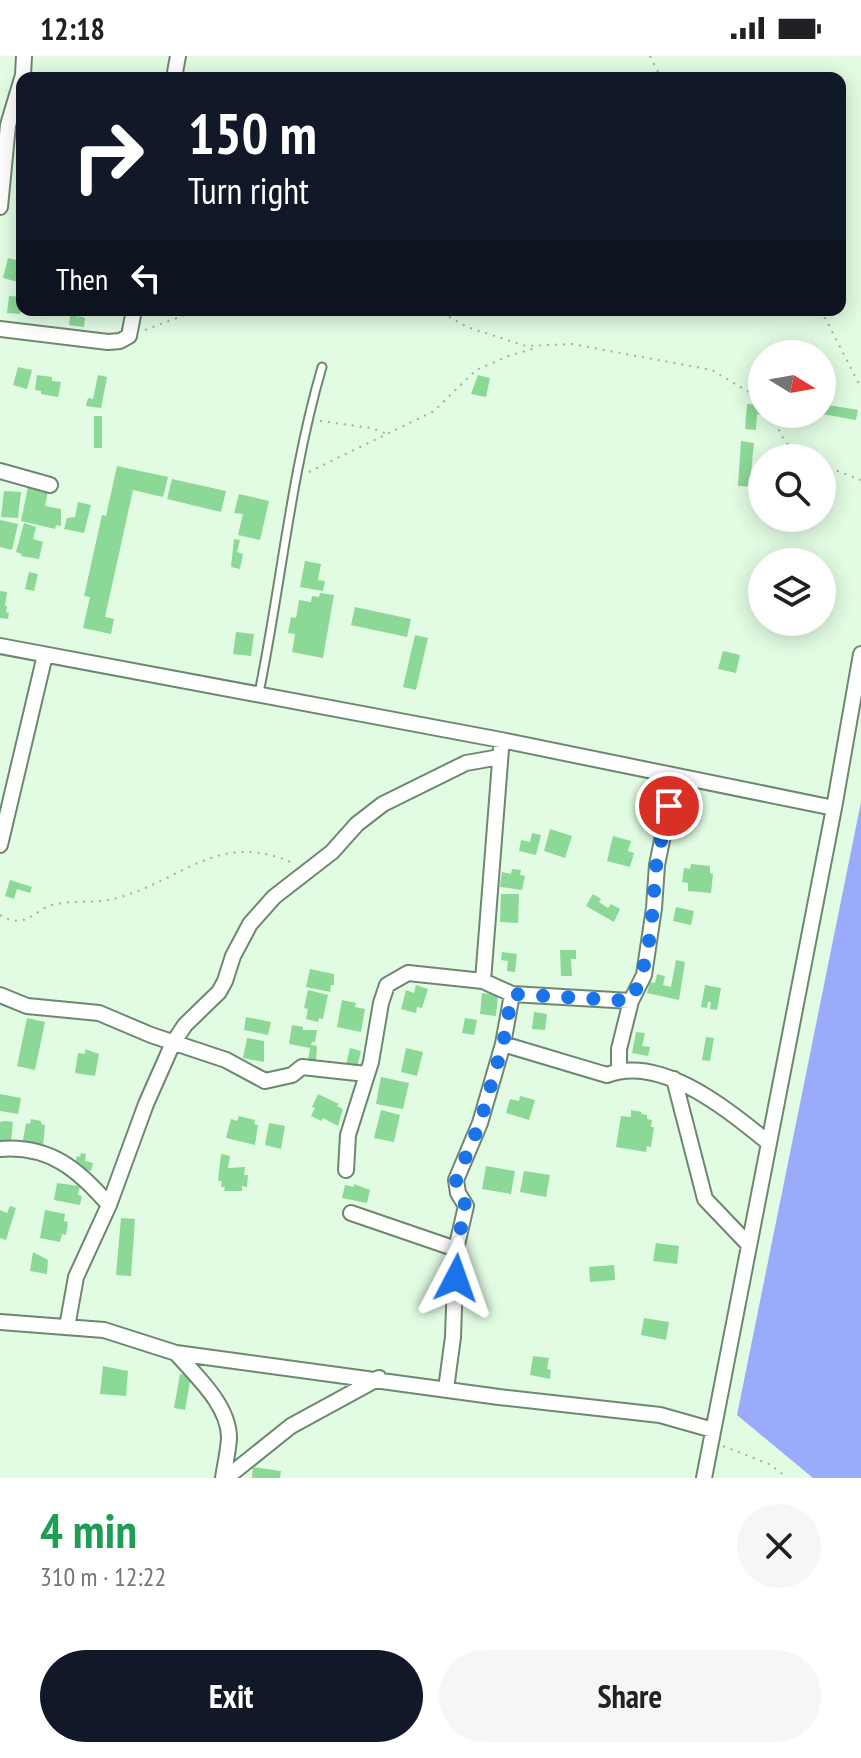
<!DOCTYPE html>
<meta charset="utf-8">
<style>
:root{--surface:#fff;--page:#f6f6f6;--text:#202124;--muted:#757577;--accent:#111827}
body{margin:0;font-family:"PT Sans Narrow",sans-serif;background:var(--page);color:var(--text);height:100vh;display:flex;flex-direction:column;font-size:30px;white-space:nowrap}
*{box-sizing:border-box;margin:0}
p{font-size:26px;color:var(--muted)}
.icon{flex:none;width:44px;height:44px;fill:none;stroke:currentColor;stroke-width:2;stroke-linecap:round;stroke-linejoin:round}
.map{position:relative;height:1422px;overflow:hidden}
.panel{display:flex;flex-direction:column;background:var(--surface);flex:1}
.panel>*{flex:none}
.banner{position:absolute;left:16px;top:16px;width:830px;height:244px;border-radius:16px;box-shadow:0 4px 20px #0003;background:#111827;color:#fff;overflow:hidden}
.needle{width:52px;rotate:101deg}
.buttons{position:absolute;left:748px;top:284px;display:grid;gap:16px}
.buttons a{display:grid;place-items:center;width:88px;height:88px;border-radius:50%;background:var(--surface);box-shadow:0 4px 20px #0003;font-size:40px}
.pin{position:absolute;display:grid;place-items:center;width:68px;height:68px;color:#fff;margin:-34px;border:4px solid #fff;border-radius:50%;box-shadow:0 2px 8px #0007}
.me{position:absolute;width:88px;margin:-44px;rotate:4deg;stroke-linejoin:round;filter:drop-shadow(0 0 6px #0008)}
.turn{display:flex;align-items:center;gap:28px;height:168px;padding:0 40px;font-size:36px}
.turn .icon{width:104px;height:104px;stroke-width:2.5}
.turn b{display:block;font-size:56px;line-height:68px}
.then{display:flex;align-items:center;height:76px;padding:0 40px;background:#0003;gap:16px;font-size:30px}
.round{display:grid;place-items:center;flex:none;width:84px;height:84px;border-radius:42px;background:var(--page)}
.overview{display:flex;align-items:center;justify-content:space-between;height:136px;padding:0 40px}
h1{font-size:48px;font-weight:700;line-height:60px;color:#1e9e55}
.button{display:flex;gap:16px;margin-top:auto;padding:16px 40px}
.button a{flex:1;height:92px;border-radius:48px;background:var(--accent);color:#fff;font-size:32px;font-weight:700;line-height:92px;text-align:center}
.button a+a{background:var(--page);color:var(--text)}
.status{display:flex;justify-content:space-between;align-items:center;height:56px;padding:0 40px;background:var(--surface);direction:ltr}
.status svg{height:22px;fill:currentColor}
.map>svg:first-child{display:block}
</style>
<div class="status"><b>12:18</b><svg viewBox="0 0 49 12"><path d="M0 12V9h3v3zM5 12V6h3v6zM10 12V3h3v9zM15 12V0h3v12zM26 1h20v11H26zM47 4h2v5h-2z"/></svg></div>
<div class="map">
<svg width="861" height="1422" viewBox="0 0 861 1422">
<rect width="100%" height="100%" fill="#e1fce3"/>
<path fill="#9aabfc" d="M861,746v676h-48l-76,-63z"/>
<path fill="#8cd896" d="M8,202l14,3v22l-19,-5z
M9,240l13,1 -2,17 -13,-1z
M71,254h8l-2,9 2,-3 6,2 -1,9 -15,-2z
M18,311l14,3 -5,19 -14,-4z
M37,319l15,2v4l9,1 -3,15 -17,-3v-3l-6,-1z
M98,319l9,2 -6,31 -15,-2 2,-8 5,1z
M478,319l12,3 -4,19 -15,-3z
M747,348l15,1v10l-5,-1 -1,16 -11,-1z
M822,348l36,6 -2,10 -34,-6z
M94,360h8v32h-8z
M741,385l13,2 -3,31 9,1 -1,12 -21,-1z
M117,410l51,11 -5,20 -30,-7 -28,127 9,2 -3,15 -28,-6 7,-31 -6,-1 18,-81 4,1z
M172,423l54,12 -5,21 -54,-13z
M28,431l20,4 -3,15 16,3v17l-5,-1 -1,4 -34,-8z
M4,435l17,1 -3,26 -17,-1z
M239,438l30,7 -9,39 -22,-5 5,-21 -9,-1z
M78,446l13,3 -7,28 -20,-4 3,-11 8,-1z
M0,464l18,4 -6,26 -12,-3z
M24,467l12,4 -3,12 10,3 -4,17 -18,-3 1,-2 -6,-2z
M234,483l6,1 -3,12 6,2 -3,15 -9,-2z
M305,505l16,3 -3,16 7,1 -2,10 -23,-4z
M29,516l9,2 -4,17 -9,-2z
M0,535l7,1 -2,14h2l-1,6 3,1 -1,6 -8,-1z
M320,537l14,2 -11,63 -31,-6 3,-18 -7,-1 3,-16 5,1 3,-18 12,2 1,-6 7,1z
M355,551l56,12 -4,18 -56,-12z
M236,576l18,2 -3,22 -18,-2z
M415,579l13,3 -12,52 -13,-3z
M723,595l17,4 -4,18 -18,-4z
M550,773l22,7 -7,22 -21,-7z
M532,777l9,2 -5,20 -17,-4 2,-11 9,2z
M613,780l18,5 -3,10 6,2 -4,14 -23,-6z
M691,808l19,2v7l3,1 -2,19 -23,-2v-8l-6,-1 2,-14 6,1z
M512,813l9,1 -1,5 5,1 -3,14 -22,-3 2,-15 9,2z
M10,824l22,7 -2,6 -13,-4 -3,10 -9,-3z
M501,838h18l-1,29 -18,-1z
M593,838l8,5 -2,3 9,6 3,-4 9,5 -6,13 -28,-16z
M676,851l18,4 -3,14 -18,-4z
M560,894h16v9h-5l1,17h-11z
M502,896l15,2 -2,18 -8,-1 1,-10 -7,-1z
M676,904l9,2 -6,38 -32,-7 3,-11 5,1 2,-9 8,2 -2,9 8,2z
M310,913l24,5v11h-3l-1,7 -24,-5z
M416,929l12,4 -6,19 -5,-1 -1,6 -15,-4 5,-19 8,3z
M705,929l16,3 -4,22 -7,-1 1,-7h-3l-1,6 -6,-1z
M308,934l20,5 -5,24 -4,-1 -1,4 -12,-3 2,-10 -4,-1z
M482,937l16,2 -2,21 -16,-2z
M342,944l14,3 -1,4 10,2 -4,23 -24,-5z
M534,956l13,2 -2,16 -13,-1z
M246,961l25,5 -3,13 -24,-5z
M27,962l18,4 -10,48 -18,-4z
M465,962l12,2 -3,15 -12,-2z
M292,969l11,2v3h14l-2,12h-3l-1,3 6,1 -1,16 -8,-1 2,-13 -21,-4z
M636,976l9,1 -3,13 8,1 -2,9 -16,-3z
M706,981l8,1 -4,23 -8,-1z
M247,982l17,3v21l-21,-4z
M350,992l11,3 -4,17 -11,-3z
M406,992l17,4 -6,24 -16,-4z
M85,993l14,5 -4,22 -20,-3 3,-20 7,1z
M381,1021l28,6 -6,26 -27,-5z
M0,1038l21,4 -3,16 -18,-3z
M318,1038l21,10 -2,2 6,3 -5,17 -15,-8 -2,3 -10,-5 4,-8 -3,-1z
M520,1040l15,4 -6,20 -23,-7 4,-14 9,2z
M381,1054l19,5 -6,27 -20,-4z
M631,1054l11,2 -1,2 6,1v4l5,1 -1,7h3l-3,20 -4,-1 -1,6 -30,-5 5,-31 10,1z
M239,1060l16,4 -1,4 4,1 -3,20 -29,-7 5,-19 6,2z
M31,1063l10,2v3l4,1 -2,22 -21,-2 4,-22 4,1z
M5,1065l8,1 -2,19 -11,-1v-18z
M269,1067l16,3 -4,23 -16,-4z
M81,1097l5,1 -1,7 8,2 -2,8 -17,-4 3,-11 3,1z
M221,1098l9,2 -2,12 17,-1 -1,8h4l-1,12 -5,-1v5h-18l1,-4h-4l1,-6h-4z
M486,1110l29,5 -4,23 -29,-5z
M524,1115l26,4 -4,22 -26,-5z
M57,1127l23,3 -2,9 4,1 -2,9 -26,-5z
M354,1128l16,6 -3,13 -25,-5 3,-13 9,2z
M10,1150l6,2 -10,32 -6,-2v-28l7,3z
M45,1154l20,4 -1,7 4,1 -2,13 -4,-1 -2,8 -20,-4z
M121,1162l14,1 -4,57 -15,-1z
M656,1187l23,3 -2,18 -24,-3z
M33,1196l15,8 -1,14 -17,-3z
M614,1209l1,15 -25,2 -1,-15z
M644,1262l25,4 -3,18 -25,-5z
M533,1300l16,2 -2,11 4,1 -1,9 -20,-4z
M103,1310l25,5 -2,25 -26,-2z
M180,1318l11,2 -6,34 -11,-2z
M253,1411l28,4 -1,7h-28z"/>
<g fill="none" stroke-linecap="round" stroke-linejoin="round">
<g stroke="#6f8771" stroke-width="11">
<path id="service" d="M259,637c22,-108 32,-220 63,-326"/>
</g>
<g stroke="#6f8771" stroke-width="18">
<path id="minor" d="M174,22l4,-22
M0,151l8,-82 15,-50 1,-19
M0,273l108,13 12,-1 9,-5 5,-26
M0,415l50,14
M0,590l501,94 333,68
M501,693l-18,232 29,13 119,7
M0,789l45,-190
M0,939l27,11 72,7 52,22 75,25 39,21 27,-6 10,-8 64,7
M503,988l104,31c55,-21 122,36 162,68
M619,1014v-21l12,-48 13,-26 10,-67 3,-43 18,-89
M674,1023l31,120 44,46
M0,1093c50,-4 79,21 109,56
M346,1114l2,-35 23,-73 10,-59 6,-18 21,-12 75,8
M351,1157l105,36 -3,88 -7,52
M456,1193l10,-43 -8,-13 -2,-13 24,-57 23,-79 9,-50
M0,1266l104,8 72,23 323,44 161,18 53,15
M67,1271l9,-50 33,-72 37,-101 27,-61 12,-18 34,-33 6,-11 8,-25 17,-32 24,-27 58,-45 25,-28 26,-20 83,-41 34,-6
M176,1297c20,23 54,53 53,86 -1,13 -4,26 -6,39
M226,1422l65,-52 88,-48
M704,1422l130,-670 27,-154"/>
</g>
<path stroke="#9db39f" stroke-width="2" stroke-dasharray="2 6" stroke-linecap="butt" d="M650,0l11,22
M426,254l20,5 21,12 59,19 46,-2 140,26 50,30
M821,254l40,78
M145,274l53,-20
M774,358c5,21 12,34 32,44
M320,365l51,7 17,6
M822,409l39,15
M309,416l125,-61 42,-41 35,-15 25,-7
M0,859c27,16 33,-6 56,-11 19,-4 40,0 61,-6 68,-19 103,-69 178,-34
M723,1390l48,19 16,13"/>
<use href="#service" stroke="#fff" stroke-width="7"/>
<use href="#minor" stroke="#fff" stroke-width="14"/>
</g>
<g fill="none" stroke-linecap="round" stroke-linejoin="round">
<path stroke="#1a73e8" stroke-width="14" stroke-dasharray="0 25.2" d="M456,1222v-29l10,-43 -8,-13 -2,-13 24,-57 23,-79 9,-50 119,7c21,-44 21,-87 25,-134 3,-20 9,-41 13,-61"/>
</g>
</svg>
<div class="buttons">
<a><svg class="needle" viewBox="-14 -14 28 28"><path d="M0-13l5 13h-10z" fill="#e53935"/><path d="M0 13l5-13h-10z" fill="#757577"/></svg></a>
<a><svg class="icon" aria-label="search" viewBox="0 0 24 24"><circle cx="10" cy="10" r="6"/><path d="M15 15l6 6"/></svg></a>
<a><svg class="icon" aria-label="layers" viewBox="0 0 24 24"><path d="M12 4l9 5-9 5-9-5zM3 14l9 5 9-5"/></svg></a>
</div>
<div class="pin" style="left:669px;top:750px;background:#d93025"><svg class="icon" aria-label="arrive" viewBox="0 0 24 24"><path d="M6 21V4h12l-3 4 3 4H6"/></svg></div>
<svg class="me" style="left:456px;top:1222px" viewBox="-20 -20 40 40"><path d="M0-17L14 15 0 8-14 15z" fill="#1a73e8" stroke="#fff" stroke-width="4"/></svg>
<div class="banner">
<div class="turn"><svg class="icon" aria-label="right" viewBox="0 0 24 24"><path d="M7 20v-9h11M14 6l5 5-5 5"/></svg><div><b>150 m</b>Turn right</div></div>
<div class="then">Then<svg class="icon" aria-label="left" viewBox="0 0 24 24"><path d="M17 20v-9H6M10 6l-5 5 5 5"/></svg></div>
</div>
</div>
<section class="panel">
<div class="overview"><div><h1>4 min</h1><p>310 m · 12:22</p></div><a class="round"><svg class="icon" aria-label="close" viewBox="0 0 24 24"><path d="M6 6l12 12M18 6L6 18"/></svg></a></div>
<div class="button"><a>Exit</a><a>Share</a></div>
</section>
